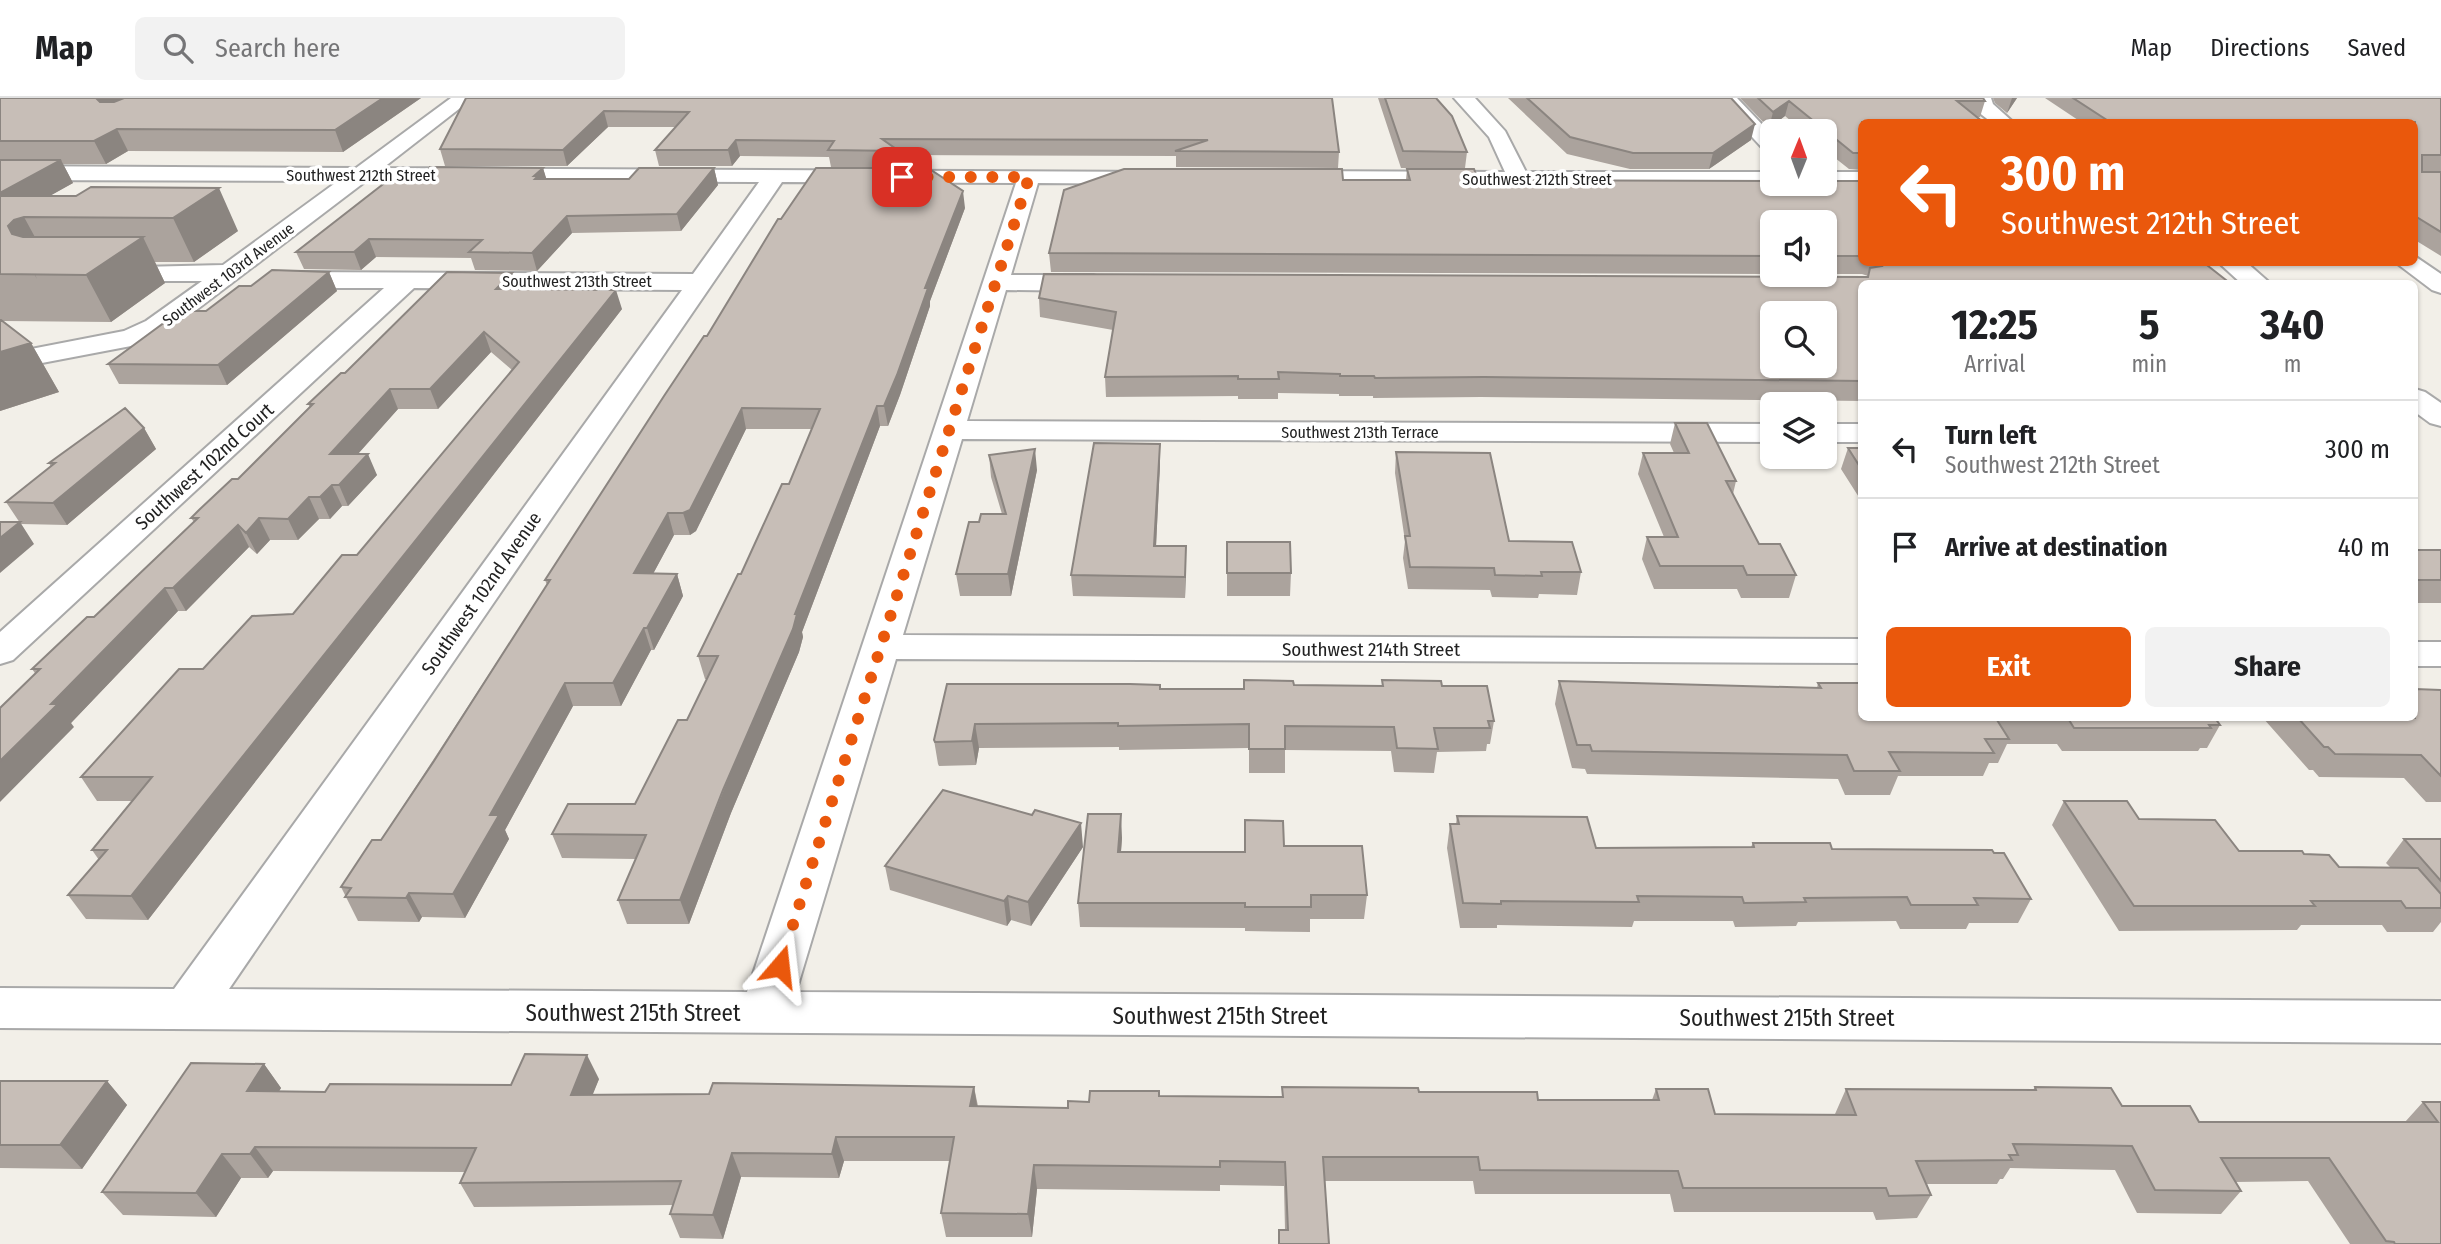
<!DOCTYPE html>
<style>
:root{--surface:#fff;--page:#f2f2f2;--text:#202124;--muted:#757577;--line:#e0e0e0;--accent:#ea580c}
body{margin:0;font-family:"Fira Sans Condensed",sans-serif;background:var(--page);color:var(--text);height:100vh;display:flex;flex-direction:column;font-size:26px;white-space:nowrap}
*{box-sizing:border-box;margin:0}
p{font-size:23px;color:var(--muted)}
.icon{flex:none;width:38px;height:38px;fill:none;stroke:currentColor;stroke-width:2;stroke-linecap:round;stroke-linejoin:round}
.map{position:relative;flex:1;overflow:hidden}
.panel{position:absolute;left:1858px;top:182px;width:560px;height:441px;display:flex;flex-direction:column;background:var(--surface);border-radius:10px;box-shadow:0 2px 5px #0004}
.panel>*{flex:none}
.guide{position:absolute;left:1858px;top:21px;width:560px;height:147px;border-radius:10px;box-shadow:0 2px 5px #0004;background:#ea580c;color:#fff;overflow:hidden}
.needle{width:46px;rotate:1deg}
.controls{position:absolute;left:1760px;top:21px;display:grid;gap:14px}
.controls a{display:grid;place-items:center;width:77px;height:77px;border-radius:10px;background:var(--surface);box-shadow:0 2px 5px #0004;font-size:35px}
.pin{position:absolute;display:grid;place-items:center;width:60px;height:60px;color:#fff;margin:-30px;border-radius:14px;box-shadow:0 4px 10px #0006}
.me{position:absolute;width:77px;margin:-38px;rotate:17deg;stroke-linejoin:round;filter:drop-shadow(0 0 5px #0008)}
.turn{display:flex;align-items:center;gap:24px;height:147px;padding:0 28px;font-size:32px}
.turn .icon{width:91px;height:91px;stroke-width:2.5}
.turn b{display:block;font-size:49px;line-height:60px}
.eta{display:flex;justify-content:space-evenly;align-items:center;height:119px;text-align:center}
.eta b{font-size:42px;font-weight:700;line-height:49px}
.primary-button{display:flex;gap:14px;margin-top:auto;padding:14px 28px}
.primary-button a{flex:1;height:80px;border-radius:10px;background:var(--accent);color:#fff;font-size:28px;font-weight:700;line-height:80px;text-align:center}
.primary-button a+a{background:var(--page);color:var(--text)}
ul{padding:0;list-style:none}
li{display:flex;align-items:center;gap:21px;height:98px;padding:0 28px;border-top:2px solid var(--line)}
li div{flex:1}
li b{display:block;font-size:26px}
li em{font-style:normal}
header{display:flex;align-items:center;gap:42px;box-sizing:border-box;height:98px;padding:0 35px;background:var(--surface);border-bottom:2px solid var(--line)}
header strong{font-size:33px}
nav{display:flex;gap:38px;margin-inline-start:auto;font-size:24px}
.search{width:490px;height:63px;background:var(--page);display:flex;align-items:center;gap:18px;box-sizing:border-box;padding:0 24px;border-radius:10px;color:var(--muted);font-size:26px}
.map>svg:first-child{display:block}
</style>
<header>
<strong>Map</strong>
<div class="search"><svg class="icon" aria-label="search" viewBox="0 0 24 24"><circle cx="10" cy="10" r="6"/><path d="M15 15l6 6"/></svg>Search here</div>
<nav><a>Map</a><a>Directions</a><a>Saved</a></nav>
</header>
<div class="map">
<svg width="2441" height="1146" viewBox="0 0 2441 1146">
<rect width="100%" height="100%" fill="#f2efe8"/>
<g fill="none" stroke-linecap="round" stroke-linejoin="round">
<g stroke="#a9a9a9" stroke-width="4">
<path id="minor" d="M451,0h22l-90,70 780,4 3,5 -3,5 -8,2 -117,-1 -27,92h82l9,3 4,5 -4,5 -9,3 -87,-1 -39,131 806,3v18l-811,-3 -59,196 959,4v24l-966,-4 -100,333 1645,9v42l-2441,-15v-40l174,1 508,-699 -268,-2 -401,372 -13,4v-32l384,-344h-97l-9,-3 -4,-5 4,-5 9,-3 406,2 66,-92 -393,-1 -200,152 -35,13 -131,25v-16l124,-24 22,-10 56,-40h-95l-9,-3 -4,-5 4,-5 125,-3 115,-84 -338,-1v-14l356,2zM782,84l234,1 -269,809 -518,-3z
M1454,0h21l30,33 21,41h247v12h7l-488,1 -8,-2 -3,-5 3,-5 8,-2 213,1 -16,-35z
M1716,0h21l36,38v18l-7,-2z
M1971,0h20l2,6 20,18h-22l-14,-11z
M1825,74h37v14l-44,-2h7z
M2416,159l25,17v19l-9,-3 -37,-28h20z
M2218,164h28l25,22h-29z
M2415,291l10,3 16,11v23l-11,-3 -15,-11z
M1825,326h37v18h-37z
M2415,544h26v24h-26z"/>
</g>
<use href="#minor" fill="#fff" fill-rule="evenodd"/>
</g>
<path fill="#aba39d" d="M0,0h421l-78,54 -215,-1 -22,13h-43l10,19 -24,13h27l162,35 -44,31h-39l10,21 -54,39 -108,-1 28,22 28,49 -59,19z
M466,0h866l7,54 -1,16 -162,-1v-11l-276,-1 2,12h-71l-2,-10 -89,-1 -8,10h-73l-4,-16 21,-23h-68l-41,39h-122l-5,-17z
M1378,0h58l31,54 -2,16h-64z
M1508,0h223l20,42 -42,29h-79l-63,-15z
M1740,0h243l2,3 -5,16 -118,5v48l-13,-1 -24,-19v-19h-22l-18,-15 -16,12z
M1993,0h24l-10,15 -12,-10z
M2045,0h396v73h-19l19,1v84l-26,-16v-118h-334z
M543,70l3,11h83l85,-11 4,17 -37,46 -109,2 -35,38 -62,-1 -4,-12 -95,-1 -15,13 -57,-1 -8,-17 129,-74z
M1407,71l71,11 384,1v81h341l-341,22v117l-381,-4 -108,1v-2h-34v-2l-61,-1v6h-40v-3l-132,1 -1,-20 8,-47 -73,-13 -1,-19 829,-22 -6,-2h-37v-52h-52v52l-722,-2 -2,-19 294,-73h63z
M965,110l-35,93v5l-30,89 -12,31h-8l-78,206 1,5 -4,15 -68,161 -42,111h-62l-9,-24 18,-41 -74,-1 -10,-24 83,-30 52,-84 20,-41h-2l-7,-23 91,-172 23,-55h-66l-50,102 -6,4h-16l-21,39h24l6,22 -29,54h-3l-30,56h-48l-68,124 4,9 -44,79 -43,-1 -3,5 -61,-1 -17,-34 40,-47 166,-255 -2,-5 162,-244z
M329,174l8,19 -110,94 -108,-1 -11,-20 143,-78z
M517,191l105,20 -474,611 -62,-1 -18,-24 31,-35 -7,-10 41,-49h-36l-16,-24 122,-108 90,-55 64,-59 155,-185 -21,-18 -53,57h-40l-40,45 19,21 -29,31h-6l-12,13h-11l-21,21h-28l-13,14 -8,-7 -63,64h-8l-107,112 3,4 -42,-58 62,-52 100,-95 -3,-4 47,-39 72,-72 -2,-3 37,-31z
M1675,325l61,58 -3,13 26,50 37,31 -7,23h-48l-4,-9h-83l-12,-30 5,-22h17l-26,-63 5,-21h31l-4,-9z
M144,330l12,21 -89,76 -46,-1 13,20 -28,-42 45,-35 -2,-4z
M1160,346v20l-4,82 30,21 -1,31 -112,-2 -2,-21z
M1848,350h14v54l-21,-33z
M1396,354l113,89 72,31 -4,23 -38,-1 -1,4 -46,-1 -2,-7 -82,-1 -5,-31 2,-17 -10,-68z
M989,357l48,15 -26,126h-51l-4,-22 23,-52 23,-8 -11,-37z
M1227,444l64,31 -1,23h-63z
M2415,452h26v53h-26z
M1382,582l60,6 52,35 -4,23h-3l-1,7 -49,1 -3,21 -40,-1 -3,-21 -106,-1v23h-36v-25l-130,2v-3l-140,1 -3,17 -37,1 -1,-2 -4,-24 13,-56 213,5h84l50,-4 88,1z
M1559,583l258,7 1,-5 397,35 5,7 -13,23h-7l-2,3h-136l-5,-7h-50l-9,19h-9l-6,13h-85l-8,19h-45l-7,-16 -251,-5 -2,-5 -13,-1 -17,-64z
M2441,592v112h-15l-22,-24 -85,-1 -6,-7h-4l-46,-52h152z
M2064,703l75,18 100,32 65,3 35,13h51l-4,-4 18,-24h37v83l-8,10h-46l-5,-7h-81l-4,5 -178,1 -67,-106z
M1032,717l51,32 -52,79 -20,-6 -4,6 -117,-36 -5,-24z
M1457,718l139,32 155,-1 2,-4 79,6 162,4 37,46 -13,24h-49l-3,6h-66l-4,-8 -98,1 -2,4 -61,1 -2,-6h-99l-2,6 -135,-2v3h-37l-13,-80 3,-24h6z
M1122,740l-1,14h123l40,-6 83,49 -3,24h-54v13l-65,-1v-3l-165,-1 -2,-24z
M264,966l17,24 -2,3 46,1 186,-7 88,-6 -7,16 117,-1 265,-7 4,19 90,2 21,-6 70,-6 123,1v-10l137,5 119,8h114l4,-11 59,25h120l11,-25 187,1 2,-3 87,19 77,16h206l18,-20h18v142h-91l-42,-63 -73,1 6,9 -20,23 -84,-1 -22,-43 -105,-2 -7,11h-3l-3,5h-70l4,11 -14,23 -41,2 -3,-8h-199l-4,-18h-195l-2,-13h-148l4,63h-51l1,-14h6l-1,-44 -64,-1v6l-183,-2 -5,48h-86l-5,-24 9,-52h-106l-5,17 -98,-1 -18,62 -43,-1 -10,-24 3,-9 -199,2 -14,-24 5,-11 -192,-1 -5,7h-27l-25,39 -93,-2 -21,-23z
M0,983h107l20,24 -45,64 -82,-1z"/>
<path fill="#8b8580" d="M95,0h45l-31,13z
M383,0h38l-78,54 -8,-22z
M2012,0h5l-10,15z
M1789,3l-4,15 -16,12 4,-16z
M604,13l4,16 -41,39 -4,-16z
M1755,26l-4,16 -42,29 4,-16z
M117,31l11,22 -22,13 -12,-23z
M736,42l4,16 -8,10 -4,-16z
M61,62l12,23 -73,41v-31z
M543,70l5,16 -6,6 -8,-14z
M714,70l4,17 -37,46 -4,-17z
M219,90l19,43 -44,31 -21,-44z
M963,93l2,17 -35,93v5l-30,89 -12,31 -4,-20 41,-118z
M567,118l5,17 -35,38 -5,-18z
M24,119l24,44 -15,9 4,9 -29,-53 6,-6z
M143,139l22,46 -54,39 -25,-47z
M369,141l7,18 -15,13 -7,-18z
M329,174l8,19 -110,94 -9,-20z
M512,175l6,18 -22,-2z
M616,192l6,19 -474,611 -17,-24z
M484,234l7,20 -53,57 -8,-20z
M0,239l31,6 28,49 -59,19z
M390,291l8,20 -59,66 -9,-21z
M877,308l3,20 -78,206 1,5 -4,15 -68,161 -42,111 -9,-24z
M742,310l4,21 -50,102 -6,4 -7,-22z
M144,330l12,21 -89,76 -14,-22z
M1160,346v20l-5,103 -1,-21z
M1035,351l2,21 -26,126 -3,-22z
M368,356l9,21 -29,31 -9,-21z
M332,387l10,21 -12,13 -10,-22z
M309,399l10,22 -21,21 -10,-21z
M668,415l6,22 -33,61 -7,-23z
M259,420l11,22 -13,14 -11,-21z
M20,424l14,22 -34,29v-35z
M238,427l11,22 -63,64 -13,-23z
M1186,448v21l-1,31v-21z
M677,476l6,22 -29,54 -7,-22z
M165,490l13,23 -107,112 3,4 -74,75v-41l51,-57z
M644,530l7,22 -30,56 -8,-23z
M565,585l8,23 -68,124 4,9 -44,79 -12,-24 37,-79z
M975,626l4,24 -3,17 -4,-24z
M1121,716l1,24 -3,38 -1,-24z
M1081,725l2,24 -52,79 -3,-24z
M409,795l13,24 -3,5 -13,-24z
M1008,798l3,24 -4,6 -3,-25z
M587,957l12,24 -16,40 -12,-24z
M264,966l17,24 -16,27 -18,-24z
M107,983l20,24 -45,64 -22,-24z
M974,989l4,24 -8,-5z
M836,1039l8,24 -5,17 -7,-24z
M255,1049l18,24 -5,7 -18,-24z
M732,1055l9,24 -18,62 -10,-24z
M222,1056l19,24 -25,39 -20,-24z
M1034,1067l3,24 -5,48 -4,-23z"/>
<path fill="#c7beb7" stroke="#8b8580" stroke-width="2" fill-rule="evenodd" d="M0,0h96l4,4h14l10,-4h259l-48,32 -218,-1 -23,12h-94z
M466,0h866l7,54 -164,-1 33,-11 -326,-1 17,12 -71,-1 6,-9 -98,-1 -8,10h-73l34,-38 -85,-1 -41,39 -123,-1z
M1385,0h51l16,18 15,36 -64,-1z
M1527,0h204l24,26 -42,29h-80l-63,-16z
M1758,0h225l2,3h-28l26,21h-121v31h-9l-64,-52 -16,11z
M2073,0h368v57h-19v17h19v60l-26,-16v-94h-305z
M0,62h61l-61,33z
M430,69l113,1 -9,8h4l-3,3h94l10,-11h75l-37,46 -110,2 -35,37 -63,-1 13,-12 -113,-1 -15,13h-58l95,-74h34z
M816,70h112l35,23 -38,97h3l-31,87 -13,31h-7l-82,208h2l-4,15 -70,161 -43,110h-62l28,-65 -94,-1 16,-30h67l43,-84h9l31,-64h-20l40,-82h3l41,-90h7l31,-75 -78,-1 -52,102 -7,3h-15l-34,60 43,1 -30,54h-3l-31,55h-48l-75,132h9l-46,79 -44,-1 -3,5 -61,-1 6,-9 -10,-1 31,-47h9l53,-79 116,-181h-5l119,-184 40,-60h3l71,-117h3z
M1124,71h218l1,11h67l-3,-11h67l4,11 295,1v3h52v-3h37v75h-37v-34h-52v34l-724,-3 15,-63z
M91,89l128,1 -46,30 -149,-1 -10,3 -6,6 4,8 11,3h120l-57,38 -86,-1v-78h76z
M1880,164h323l28,22h-369v97l-378,-4 -109,1 -1,-2h-34v-2l-62,-2 1,7h-41v-3l-133,1 11,-65 -77,-14 5,-24 824,3 2,-9 12,-2zM1773,215h52v53h-52z
M272,172l57,2 -111,93 -110,-1 72,-53h26l33,-25h12z
M447,174l65,1 -16,16 120,1 -485,606 -63,-1 39,-45h-15l60,-73h-71l98,-108h24l49,-53 41,-2 49,-59h15l162,-193 -35,-30 -54,57h-40l-60,65h38l-29,31h-7l-12,12h-11l-21,22 -29,-1 -13,15 -8,-8 -65,63h-8l-114,116h7l-58,57v-53l40,-39h-8l55,-52h7l104,-99h-7l8,-8 33,-31h6l75,-75h-5l33,-31h4z
M0,222h1l30,23 -31,9z
M125,310l19,20 -91,75 -47,-1 49,-39h-6z
M1675,325h32l29,58h-10l33,63h21l16,31h-49l-4,-9h-83l-13,-29h31l-35,-84h46z
M1094,345l66,1 -6,102h32l-1,31 -114,-2z
M1848,350h14v22z
M1035,351l-27,125h-52l13,-52h10l2,-8h25l-17,-59z
M1396,354l94,1 19,88 63,1 9,30h-40l1,4 -47,-1 -1,-7 -84,-1 -5,-31h5z
M0,424h20l-20,16z
M1227,444h63l1,31h-64z
M2415,452h26v30h-26z
M1244,582l49,1 1,4 89,1 -1,-6 59,1 1,5h45l7,35h-6l2,7h-56l4,21 -41,-1 -3,-21 -109,-1v23h-36v-25l-131,2v-3l-143,1 -3,17 -37,1 -1,-2 13,-56h183l30,1v4h84z
M1559,583l262,7 -3,-5h44v35h353l5,7h-11l2,3h-137l-5,-8h-72l12,19h-24l9,14 -105,-1 11,19h-46l-7,-16 -255,-4 -2,-6h-13z
M2415,591l26,1v86l-20,-21 -86,-1 -7,-7h-4l-26,-29h117z
M943,692l89,25 3,-5 46,13 -53,79 -20,-6 -4,5 -119,-35z
M2064,703h63l12,18 76,1 24,31h63l2,3 25,1 10,12 79,1 23,26v14h-35l-5,-7h-90l4,5h-181z
M1088,716h33l-3,38h127v-32l38,1 1,25h78l5,49h-56v12h-66v-4h-167z
M1457,718l130,1 9,31 158,-1 -1,-4h77l2,6 160,1 2,3h10l27,46 -57,-1 4,7h-67l-4,-8 -103,1 2,4 -62,1 -2,-6 -105,-1 2,6 -138,-1v3l-38,-1 -13,-79h9z
M2404,741h37v42z
M525,956l62,1 -16,40 138,-1 4,-11 261,4 -4,19 98,2v-7l21,1 1,-11h69v5l124,1 -1,-10 136,1 1,4h118l1,8h121l-3,-11h52l7,25 141,1 -10,-26 190,1 -1,-3 76,1 11,18h68l9,16h239l-15,-20h18v142h-46l-1,-2 -8,-1 -57,-83h-108l20,33 -86,-1 -23,-44 -119,-2 5,11h-9l3,5 -96,1 15,34 -42,1 -3,-8h-203l-5,-17 -198,-1 -2,-13h-155l6,87h-50v-14h9l-3,-68 -65,-1v6l-186,-2 -6,49 -87,-1 13,-76h-118l-4,17 -100,-1 -19,62 -43,-1 11,-33 -221,2 16,-35 -221,-1 -5,7h-28l-26,39 -94,-1 89,-129 73,1 -17,27 78,1 5,-8 181,1z
M0,983h107l-47,64h-60z"/>
<g fill="none" stroke-linecap="round" stroke-linejoin="round">
<path stroke="#ea580c" stroke-width="12" stroke-dasharray="0 21.6" d="M780,868l249,-789h-127"/>
</g>
<g text-anchor="middle" stroke-width="7" stroke-linejoin="round" paint-order="stroke">
<g font-size="16" fill="#222" stroke="#fff">
<text x="361" y="83">Southwest 212th Street</text>
<text x="1537" y="87">Southwest 212th Street</text>
<text transform="translate(228 176) rotate(-37)" y="6">Southwest 103rd Avenue</text>
<text x="577" y="189">Southwest 213th Street</text>
<text x="1360" y="340">Southwest 213th Terrace</text>
</g>
<g font-size="19" fill="#222" stroke="#fff">
<text transform="translate(204 368) rotate(-42)" y="7">Southwest 102nd Court</text>
<text transform="translate(481 495) rotate(-55)" y="7">Southwest 102nd Avenue</text>
<text x="1371" y="558">Southwest 214th Street</text>
</g>
<g font-size="23" fill="#222" stroke="#fff">
<text x="633" y="923">Southwest 215th Street</text>
<text x="1220" y="926">Southwest 215th Street</text>
<text x="1787" y="928">Southwest 215th Street</text>
</g>
</g>
</svg>
<div class="controls">
<a><svg class="needle" viewBox="-14 -14 28 28"><path d="M0-13l5 13h-10z" fill="#e53935"/><path d="M0 13l5-13h-10z" fill="#757577"/></svg></a>
<a><svg class="icon" aria-label="sound" viewBox="0 0 24 24"><path d="M4 9h4l5-4v14l-5-4H4zM17 9q2 3 0 6"/></svg></a>
<a><svg class="icon" aria-label="search" viewBox="0 0 24 24"><circle cx="10" cy="10" r="6"/><path d="M15 15l6 6"/></svg></a>
<a><svg class="icon" aria-label="layers" viewBox="0 0 24 24"><path d="M12 4l9 5-9 5-9-5zM3 14l9 5 9-5"/></svg></a>
</div>
<div class="pin" style="left:902px;top:79px;background:#d93025"><svg class="icon" aria-label="arrive" viewBox="0 0 24 24"><path d="M6 21V4h12l-3 4 3 4H6"/></svg></div>
<svg class="me" style="left:780px;top:868px" viewBox="-20 -20 40 40"><path d="M0-17L14 15 0 8-14 15z" fill="#ea580c" stroke="#fff" stroke-width="4"/></svg>
<div class="guide">
<div class="turn"><svg class="icon" aria-label="left" viewBox="0 0 24 24"><path d="M17 20v-9H6M10 6l-5 5 5 5"/></svg><div><b>300 m</b>Southwest 212th Street</div></div>
</div>
<section class="panel">
<div class="eta">
<div><b>12:25</b><p>Arrival</p></div>
<div><b>5</b><p>min</p></div>
<div><b>340</b><p>m</p></div>
</div>
<ul>
<li><svg class="icon" aria-label="left" viewBox="0 0 24 24"><path d="M17 20v-9H6M10 6l-5 5 5 5"/></svg><div><b>Turn left</b><p>Southwest 212th Street</p></div><em>300 m</em></li>
<li><svg class="icon" aria-label="arrive" viewBox="0 0 24 24"><path d="M6 21V4h12l-3 4 3 4H6"/></svg><div><b>Arrive at destination</b></div><em>40 m</em></li>
</ul>
<div class="primary-button"><a>Exit</a><a>Share</a></div>
</section>
</div>
